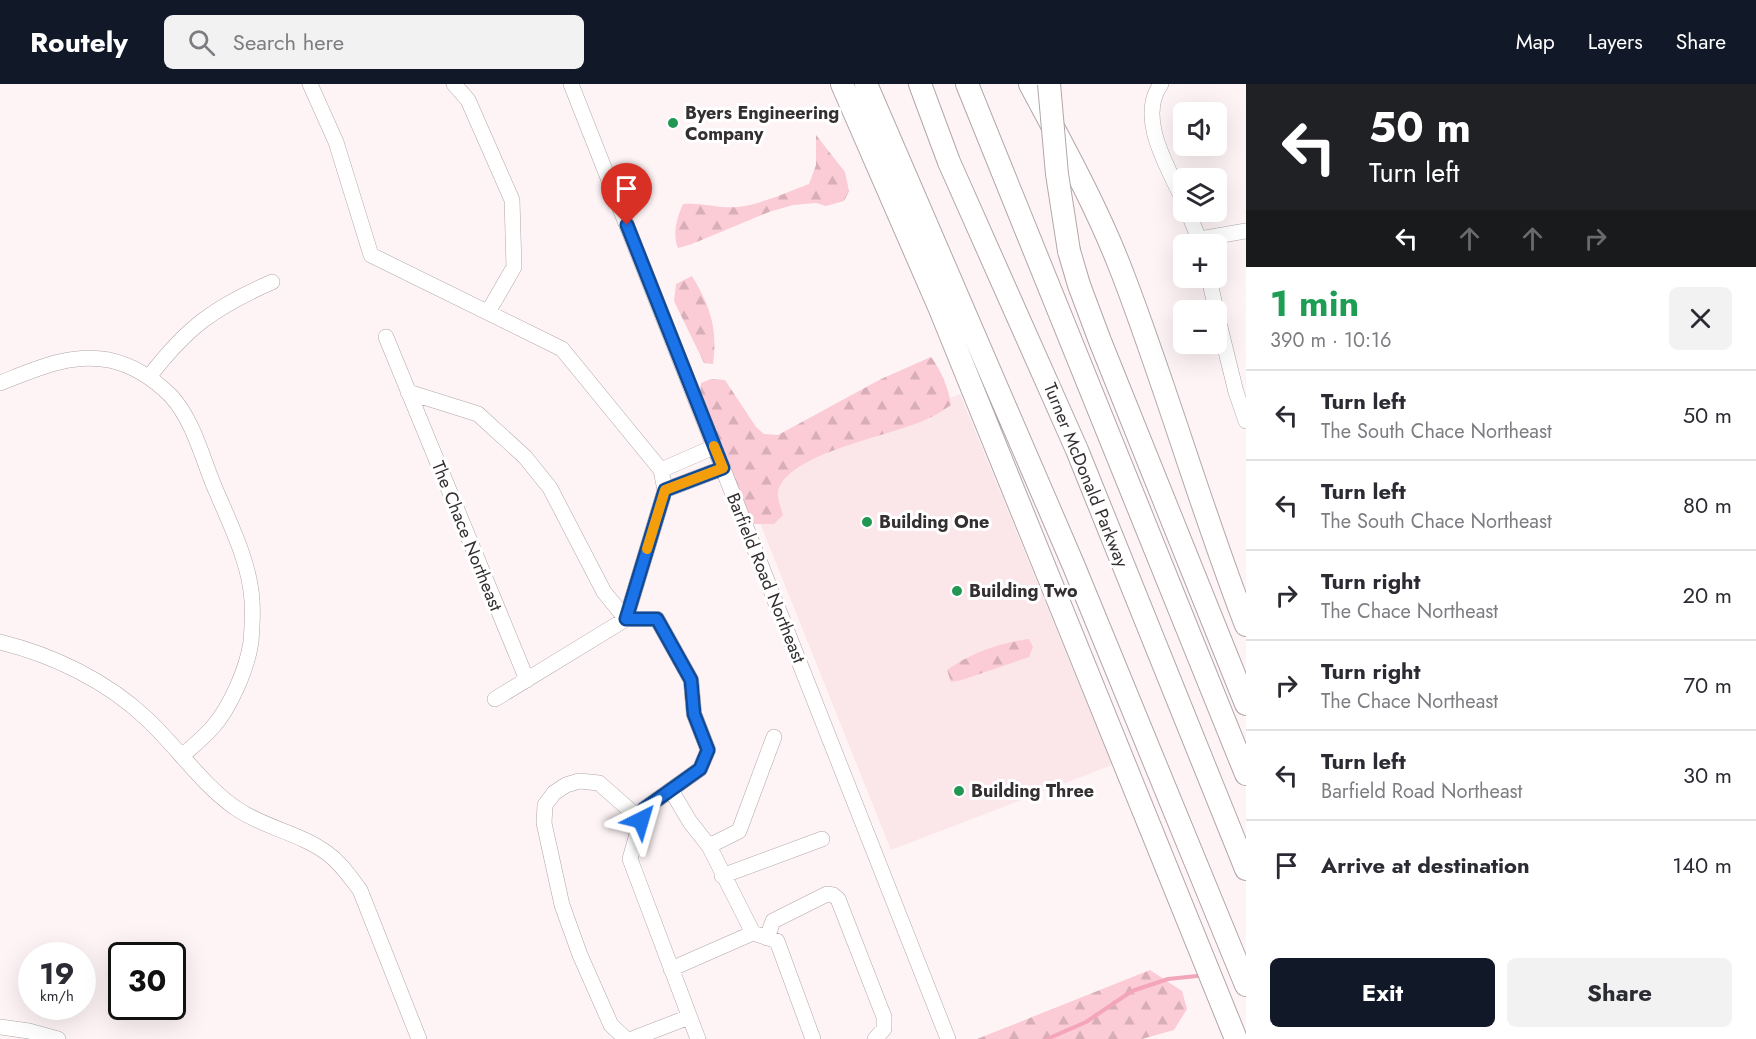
<!DOCTYPE html>
<meta charset="utf-8">
<style>
:root{--surface:#fff;--page:#f2f2f3;--text:#2b2b33;--muted:#7c7c81;--line:#e1e1e2;--accent:#111827}
body{margin:0;font-family:Jost,sans-serif;background:var(--page);color:var(--text);height:100vh;display:flex;flex-direction:column;font-size:22px;white-space:nowrap}
*{box-sizing:border-box;margin:0}
p{font-size:20px;color:var(--muted)}
.icon{flex:none;width:33px;height:33px;fill:none;stroke:currentColor;stroke-width:2;stroke-linecap:round;stroke-linejoin:round}
.map{position:relative;flex:1;overflow:hidden}
.panel{display:flex;flex-direction:column;background:var(--surface);width:510px}
.panel>*{flex:none}
.hud{background:#202124;color:#fff;overflow:hidden}
.controls{position:absolute;left:1173px;top:18px;display:grid;gap:12px}
.controls a{display:grid;place-items:center;width:54px;height:54px;border-radius:9px;background:var(--surface);box-shadow:0 6px 24px #0002;font-size:30px}
.speed{position:absolute;left:18px;top:858px;display:flex;gap:12px;font-size:30px;font-weight:700;text-align:center}
.speed>*{display:grid;place-content:center;width:78px;height:78px;border-radius:50%;background:var(--surface);box-shadow:0 6px 24px #0002;line-height:1}
.speed small{font-size:15px;font-weight:400}
.speed .limit{border:3px solid #111;border-radius:9px;background:#fff;color:#111}
.pin{position:absolute;display:grid;place-items:center;width:51px;height:51px;color:#fff;margin:-62px -26px;border-radius:50% 50% 50% 0;rotate:-45deg;box-shadow:0 0 6px #0007}
.pin .icon{rotate:45deg}
.me{position:absolute;width:66px;margin:-33px;rotate:40deg;stroke-linejoin:round;filter:drop-shadow(0 0 4px #0008)}
.turn{display:flex;align-items:center;gap:21px;height:126px;padding:0 24px;font-size:27px}
.turn .icon{width:78px;height:78px;stroke-width:2.5}
.turn b{display:block;font-size:42px;line-height:51px}
.lanes{display:flex;align-items:center;height:57px;padding:0 24px;background:#0003;justify-content:center;gap:30px;direction:ltr}
.lanes .off{opacity:.35}
.round{display:grid;place-items:center;flex:none;width:63px;height:63px;border-radius:9px;background:var(--page)}
.overview{display:flex;align-items:center;justify-content:space-between;height:102px;padding:0 24px}
h1{font-size:36px;font-weight:700;line-height:45px;color:#1e9e55}
.action{display:flex;gap:12px;margin-top:auto;padding:12px 24px}
.action a{flex:1;height:69px;border-radius:9px;background:var(--accent);color:#fff;font-size:24px;font-weight:700;line-height:69px;text-align:center}
.action a+a{background:var(--page);color:var(--text)}
ul{padding:0;list-style:none}
li{display:flex;align-items:center;gap:18px;height:90px;padding:0 24px;border-top:2px solid var(--line)}
li div{flex:1}
li b{display:block;font-size:22px}
li em{font-style:normal}
header{display:flex;align-items:center;gap:36px;box-sizing:border-box;height:84px;padding:0 30px;background:var(--accent);color:#fff}
header strong{font-size:28px}
nav{display:flex;gap:33px;margin-inline-start:auto;font-size:21px}
.search{width:420px;height:54px;background:var(--page);display:flex;align-items:center;gap:15px;box-sizing:border-box;padding:0 21px;border-radius:9px;color:var(--muted);font-size:22px}
main{display:flex;flex:1;min-height:0}
.map>svg:first-child{display:block}
</style>
<header>
<strong>Routely</strong>
<div class="search"><svg class="icon" aria-label="search" viewBox="0 0 24 24"><circle cx="10" cy="10" r="6"/><path d="M15 15l6 6"/></svg>Search here</div>
<nav><a>Map</a><a>Layers</a><a>Share</a></nav>
</header>
<main>
<div class="map">
<svg width="1246" height="955" viewBox="0 0 1246 955">
<defs>
<pattern id="forest-firs" width="22" height="20" patternUnits="userSpaceOnUse" patternTransform="scale(1.5)"><rect width="22" height="20" fill="#fbcbd6"/><path d="M5 1l3.5 6h-7zM16 11l3.5 6h-7z" fill="#d8afb8"/></pattern>
</defs>
<rect width="100%" height="100%" fill="#fef4f6"/>
<path fill="#fbe6ea" d="M960,310l152,371 -221,85 -147,-367z"/>
<path fill="url(#forest-firs)" d="M816,51l29,37 4,19 -5,10 -18,5 -10,-3 -23,2 -24,7 -77,32 -14,4c-6,-15 -1,-30 5,-44 19,-2 36,5 55,3 24,-3 49,-15 71,-23l7,-19z
M692,192c18,30 26,52 21,88l-9,-1 -30,-62 2,-17z
M931,273c10,13 18,32 20,48 -8,5 -16,11 -24,14 -36,17 -125,31 -146,65 -7,10 -1,20 2,31l-9,9h-23l-15,-35 -12,-39 -24,-55 1,-12 10,-4 14,1 31,47 8,7 14,1 103,-56z
M1029,555l4,8 -4,10 -67,23 -11,2 -4,-12c24,-17 52,-27 82,-31z
M1150,886l32,21 5,18 -13,21 -32,9h-165z"/>
<g fill="none" stroke-linecap="round" stroke-linejoin="round">
<path stroke="#f3a6ba" stroke-width="4" d="M1047,955l39,-17 46,-31 36,-12 29,-3"/>
<g stroke="#b1a6a8" stroke-width="16">
<path id="minor" d="M310,0l26,58 35,113 191,94 99,121 4,20 -39,129 -131,80
M454,0l14,16 44,100 2,67 -26,45
M571,0l377,955
M1161,0c-25,34 8,85 23,118
M1188,128l13,32
M1200,155l46,-8
M1209,194l7,32
M1216,227l20,81 10,29
M386,253l141,343
M149,293c38,-50 66,-70 123,-95
M0,299c36,-14 69,-30 109,-23 24,5 45,19 62,36 21,23 30,57 41,85 15,37 38,80 40,120 1,13 0,28 -1,41 -4,27 -21,66 -39,86 -9,10 -20,19 -30,28
M408,308l70,22 47,43 25,31 54,104 22,27h31l34,61 3,34 14,36 -8,19 -56,40 -14,50 68,180
M661,386l53,-23
M665,406l58,-22
M0,558c53,13 107,39 147,77 31,29 55,66 90,90 28,19 63,24 90,44 14,10 23,24 33,37l59,149
M671,706l19,32 19,24 44,87 24,8 36,98
M709,762l30,-15 35,-94
M722,792l100,-37
M767,854l6,-17 54,-27 6,1 5,4 46,118v12l-9,10
M671,885l82,-36
M0,943l29,4 29,8
M626,955l-15,-14 -31,-70 -18,-50 -18,-82 1,-18 9,-12 12,-8 13,-4 20,2 42,37
M632,955l57,-22"/>
</g>
<g stroke="#b1a6a8" stroke-width="24">
<path id="highway" d="M842,0l98,225 296,730
M866,0l207,480 173,421
M920,0l29,78 128,288 169,419
M967,0l279,690
M1030,0c33,62 67,123 92,188 45,117 79,237 124,353
M1069,167l10,34 21,56 146,363"/>
</g>
<use href="#minor" stroke="#fff" stroke-width="15"/>
<use href="#highway" stroke="#fff" stroke-width="22"/>
<g stroke="#b1a6a8" stroke-width="24" stroke-linecap="butt">
<path id="highway-bridge" d="M1049,0l8,90 12,77"/>
</g>
<use href="#highway-bridge" stroke="#fff" stroke-width="22"/>
</g>
<g fill="none" stroke-linecap="round" stroke-linejoin="round">
<g stroke="#114b97" stroke-width="15">
<path id="route" d="M627,141l96,243 -58,22 -39,129h31l34,61 3,34 14,36 -8,19 -56,40 -3,11"/>
</g>
<use href="#route" stroke="#1a73e8" stroke-width="10"/>
<path stroke="#f59e0b" stroke-width="10" d="M647,465l18,-59 58,-22 -9,-22"/>
</g>
<g fill="#219753" stroke="#fff" stroke-width="2">
<circle cx="673" cy="39" r="6"/>
<circle cx="867" cy="438" r="6"/>
<circle cx="957" cy="507" r="6"/>
<circle cx="959" cy="707" r="6"/>
</g>
<g text-anchor="middle" stroke-width="6" stroke-linejoin="round" paint-order="stroke">
<g font-size="18" font-weight="bold" fill="#342f30" stroke="#fff" text-anchor="start">
<text x="685" y="35">Byers Engineering<tspan x="685" dy="21">Company</tspan></text>
<text x="879" y="444">Building One</text>
<text x="969" y="513">Building Two</text>
<text x="971" y="713">Building Three</text>
</g>
<g font-size="18" fill="#342f30" stroke="#fff">
<text transform="translate(1086 391) rotate(68)" y="6">Turner McDonald Parkway</text>
<text transform="translate(467 452) rotate(68)" y="6">The Chace Northeast</text>
<text transform="translate(766 494) rotate(68)" y="6">Barfield Road Northeast</text>
</g>
</g>
</svg>
<div class="controls">
<a><svg class="icon" aria-label="sound" viewBox="0 0 24 24"><path d="M4 9h4l5-4v14l-5-4H4zM17 9q2 3 0 6"/></svg></a>
<a><svg class="icon" aria-label="layers" viewBox="0 0 24 24"><path d="M12 4l9 5-9 5-9-5zM3 14l9 5 9-5"/></svg></a>
<a>+</a>
<a>−</a>
</div>
<div class="speed"><div>19<small>km/h</small></div><div class="limit">30</div></div>
<div class="pin" style="left:627px;top:141px;background:#d93025"><svg class="icon" aria-label="arrive" viewBox="0 0 24 24"><path d="M6 21V4h12l-3 4 3 4H6"/></svg></div>
<svg class="me" style="left:641px;top:736px" viewBox="-20 -20 40 40"><path d="M0-17L14 15 0 8-14 15z" fill="#1a73e8" stroke="#fff" stroke-width="4"/></svg>
</div>
<section class="panel">
<div class="hud">
<div class="turn"><svg class="icon" aria-label="left" viewBox="0 0 24 24"><path d="M17 20v-9H6M10 6l-5 5 5 5"/></svg><div><b>50 m</b>Turn left</div></div>
<div class="lanes"><svg class="icon" aria-label="left" viewBox="0 0 24 24"><path d="M17 20v-9H6M10 6l-5 5 5 5"/></svg><svg class="icon off" aria-label="ahead" viewBox="0 0 24 24"><path d="M12 20V5M6 11l6-6 6 6"/></svg><svg class="icon off" aria-label="ahead" viewBox="0 0 24 24"><path d="M12 20V5M6 11l6-6 6 6"/></svg><svg class="icon off" aria-label="right" viewBox="0 0 24 24"><path d="M7 20v-9h11M14 6l5 5-5 5"/></svg></div>
</div>
<div class="overview"><div><h1>1 min</h1><p>390 m · 10:16</p></div><a class="round"><svg class="icon" aria-label="close" viewBox="0 0 24 24"><path d="M6 6l12 12M18 6L6 18"/></svg></a></div>
<ul>
<li><svg class="icon" aria-label="left" viewBox="0 0 24 24"><path d="M17 20v-9H6M10 6l-5 5 5 5"/></svg><div><b>Turn left</b><p>The South Chace Northeast</p></div><em>50 m</em></li>
<li><svg class="icon" aria-label="left" viewBox="0 0 24 24"><path d="M17 20v-9H6M10 6l-5 5 5 5"/></svg><div><b>Turn left</b><p>The South Chace Northeast</p></div><em>80 m</em></li>
<li><svg class="icon" aria-label="right" viewBox="0 0 24 24"><path d="M7 20v-9h11M14 6l5 5-5 5"/></svg><div><b>Turn right</b><p>The Chace Northeast</p></div><em>20 m</em></li>
<li><svg class="icon" aria-label="right" viewBox="0 0 24 24"><path d="M7 20v-9h11M14 6l5 5-5 5"/></svg><div><b>Turn right</b><p>The Chace Northeast</p></div><em>70 m</em></li>
<li><svg class="icon" aria-label="left" viewBox="0 0 24 24"><path d="M17 20v-9H6M10 6l-5 5 5 5"/></svg><div><b>Turn left</b><p>Barfield Road Northeast</p></div><em>30 m</em></li>
<li><svg class="icon" aria-label="arrive" viewBox="0 0 24 24"><path d="M6 21V4h12l-3 4 3 4H6"/></svg><div><b>Arrive at destination</b></div><em>140 m</em></li>
</ul>
<div class="action"><a>Exit</a><a>Share</a></div>
</section>
</main>
